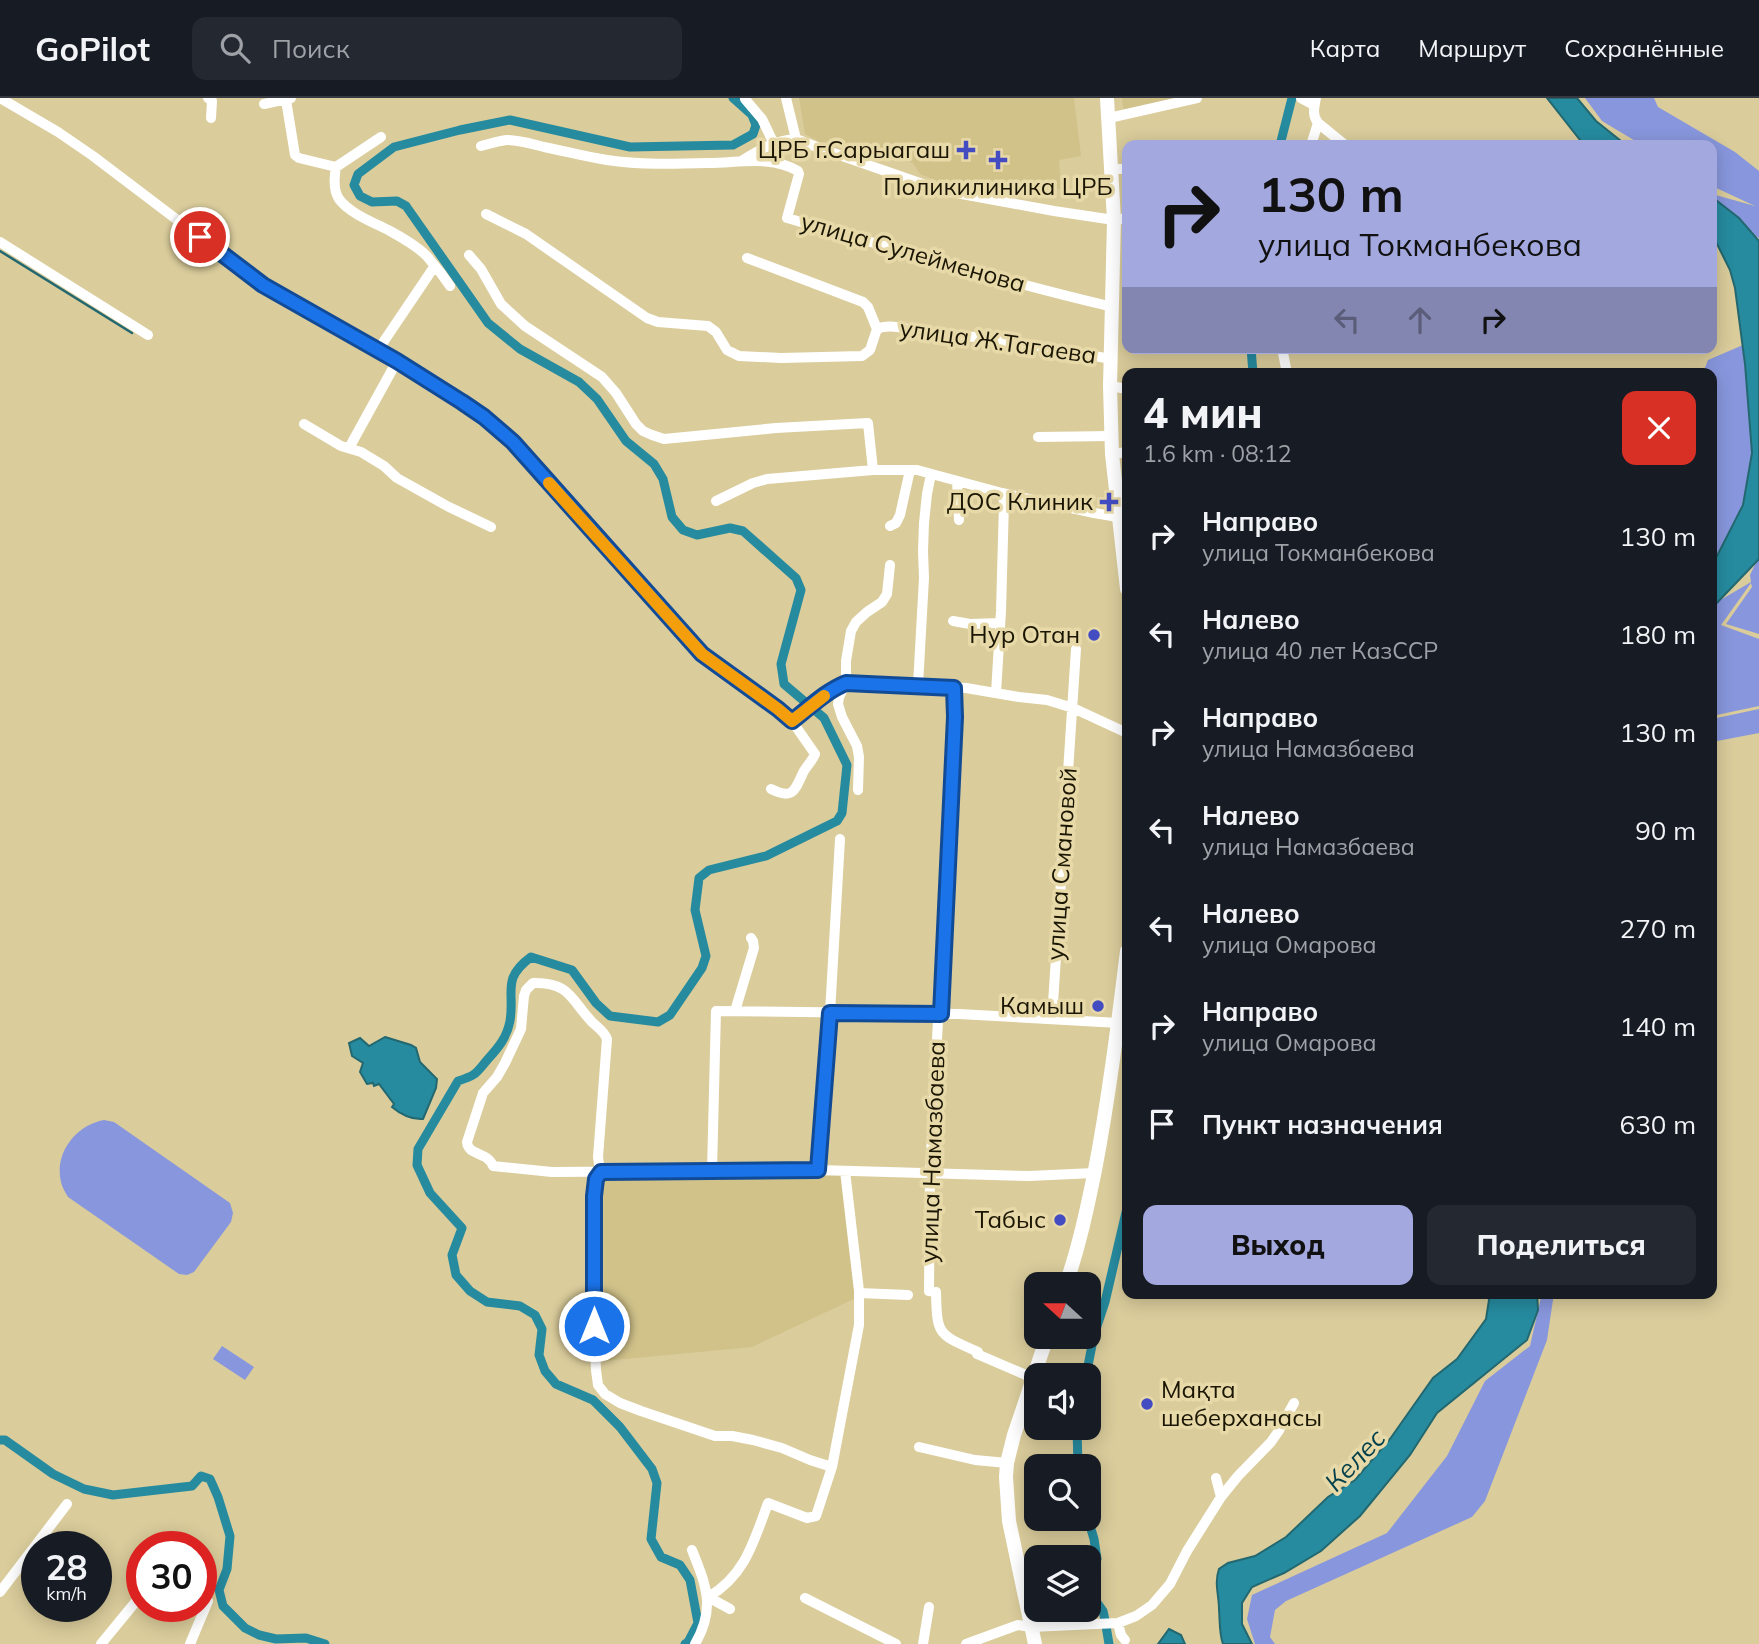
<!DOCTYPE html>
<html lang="ru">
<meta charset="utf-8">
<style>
:root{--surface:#171b24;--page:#242831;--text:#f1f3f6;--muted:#9ea1a6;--line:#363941;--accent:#a3a8de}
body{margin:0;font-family:Mulish,sans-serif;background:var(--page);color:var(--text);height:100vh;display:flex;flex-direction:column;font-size:26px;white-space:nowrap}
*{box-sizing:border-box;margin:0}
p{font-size:23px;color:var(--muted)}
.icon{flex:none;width:38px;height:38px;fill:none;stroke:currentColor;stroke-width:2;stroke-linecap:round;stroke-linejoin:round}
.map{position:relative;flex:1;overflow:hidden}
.drawer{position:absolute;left:1122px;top:270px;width:595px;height:931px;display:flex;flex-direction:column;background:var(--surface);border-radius:14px;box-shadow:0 4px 18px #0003}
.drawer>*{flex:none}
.top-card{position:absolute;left:1122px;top:42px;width:595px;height:214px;border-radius:14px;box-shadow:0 4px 18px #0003;background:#a3a8de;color:#111;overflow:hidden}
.needle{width:46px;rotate:291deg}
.fabs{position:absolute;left:1024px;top:1174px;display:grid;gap:14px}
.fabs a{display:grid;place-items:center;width:77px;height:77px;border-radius:14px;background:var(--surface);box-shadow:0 4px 18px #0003;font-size:35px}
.speed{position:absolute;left:21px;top:1433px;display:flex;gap:14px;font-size:35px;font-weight:700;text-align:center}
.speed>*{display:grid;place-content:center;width:91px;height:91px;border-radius:50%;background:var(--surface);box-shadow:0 4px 18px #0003;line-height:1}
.speed small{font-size:18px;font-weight:400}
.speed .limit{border:10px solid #d22;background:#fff;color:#111}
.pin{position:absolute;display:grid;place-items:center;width:60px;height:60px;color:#fff;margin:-30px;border:4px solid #fff;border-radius:50%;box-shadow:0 2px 7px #0007}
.me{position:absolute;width:77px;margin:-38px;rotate:0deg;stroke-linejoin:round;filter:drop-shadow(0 0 5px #0008)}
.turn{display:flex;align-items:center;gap:24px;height:147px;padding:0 21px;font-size:32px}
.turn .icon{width:91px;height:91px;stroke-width:2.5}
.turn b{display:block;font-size:49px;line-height:60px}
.lanes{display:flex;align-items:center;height:66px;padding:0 21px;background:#0003;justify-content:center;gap:35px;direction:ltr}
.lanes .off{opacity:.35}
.round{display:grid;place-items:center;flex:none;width:74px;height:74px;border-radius:14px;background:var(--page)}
.headline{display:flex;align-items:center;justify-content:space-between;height:119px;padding:0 21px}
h1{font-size:42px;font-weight:800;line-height:52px}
.cta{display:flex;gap:14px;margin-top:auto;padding:14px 21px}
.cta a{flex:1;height:80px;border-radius:14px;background:var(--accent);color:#111;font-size:28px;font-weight:800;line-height:80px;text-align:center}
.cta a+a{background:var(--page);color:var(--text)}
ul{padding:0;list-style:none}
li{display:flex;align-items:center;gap:21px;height:98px;padding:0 21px}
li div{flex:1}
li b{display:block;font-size:26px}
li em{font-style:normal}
header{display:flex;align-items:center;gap:42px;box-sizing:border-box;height:98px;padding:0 35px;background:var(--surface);border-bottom:2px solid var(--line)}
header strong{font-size:33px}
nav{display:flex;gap:38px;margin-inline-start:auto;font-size:24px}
.search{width:490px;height:63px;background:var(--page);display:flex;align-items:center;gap:18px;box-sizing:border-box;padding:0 24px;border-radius:14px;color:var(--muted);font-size:26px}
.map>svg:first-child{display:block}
</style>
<header>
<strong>GoPilot</strong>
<div class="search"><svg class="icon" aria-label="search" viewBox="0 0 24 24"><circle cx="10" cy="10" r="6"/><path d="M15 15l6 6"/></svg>Поиск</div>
<nav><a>Карта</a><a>Маршрут</a><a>Сохранённые</a></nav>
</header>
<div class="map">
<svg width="1759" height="1546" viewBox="0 0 1759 1546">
<rect width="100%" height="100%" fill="#dacc9b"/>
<path fill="#d1c28a" d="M799,0h275l7,58 -22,4 2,29 -77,3 -41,-9 -23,-9 -7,-11 -91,-20 -17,-9z
M1122,0h57l-55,16z
M603,1077l242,1 13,121 -106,50 -148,14z"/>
<path fill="#8897dd" d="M1585,0h69l4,9 77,45 24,19v67l-27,-14 -20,-30 43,12 -43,-20v-41h-70l-40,-24z
M1743,247l9,108 -9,52 -26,51 -5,6v-189h-9l5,-13z
M1759,458v78l-33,-10 26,-37 -1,-4 -30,42 38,14v67l-47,10v-111l39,-23 -1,-7z
M1759,611v24l-47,9v-23z
M104,1022l10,2 116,81 3,10 -2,9 -37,50 -7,3 -8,-1 -111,-77c-3,-5 -6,-10 -7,-15 -7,-29 15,-57 43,-62z
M1542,1195h12l-7,47 -62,161 -13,16 -186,84 -11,9 -5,27 5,7h-20l-8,-25 5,-24 135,-62 60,-77 38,-75 45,-35z
M222,1248l32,21 -9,13 -32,-21z"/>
<path fill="#268b9f" stroke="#236870" stroke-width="2" d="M1547,0h30l19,23 30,24h-42z
M1712,99l27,21 20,23v318l-47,49v-46l5,-6 26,-51 9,-52 -7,-89 -10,-76 -5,-18 -18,-36z
M385,939l26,8 5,3 4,14 17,17 -1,9 -13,31c-11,1 -23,-5 -31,-12l2,-3 -15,-20 -5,2 -1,-3 -6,1 -7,-12 3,-9 -11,-7 -3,-13 11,-5 9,8z
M1487,1195h50l1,17 -11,30 -90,73 -27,42 -50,61 -39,35 -37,22 -32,14 -10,16v21l10,20h-29c-4,-11 -3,-23 -4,-35 0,-14 -5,-26 0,-40l9,-6 27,-7 31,-19 42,-40 27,-17 35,-41 43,-61 24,-19 29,-40 3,-19z
M1169,1531l12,6 4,9h-27z"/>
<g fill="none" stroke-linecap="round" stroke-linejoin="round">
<path stroke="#236870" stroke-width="2.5" d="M0,153l132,82"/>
<path stroke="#268b9f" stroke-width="9" d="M1280,47l12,-47
M1251,250l2,25
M1086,1278l8,-41 11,-33 22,-94
M1077,1330l1,38
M0,1342h5l48,34 31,15 29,6 79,-9 9,-10 9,3 8,18 12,39 -3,33 -8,21 4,16 22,22 14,7 17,4 30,-1 19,6
M1088,1421l6,20 3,20 -9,18
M1088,1482l3,14 12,17 2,9
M1106,1528l3,18
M685,1546l3,-2 10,-19 -8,-43 -10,-15 -19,-8 -10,-18 6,-56 -5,-14 -32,-42 -27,-27 -37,-16 -11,-13 -6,-16 3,-26 -7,-14 -15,-9 -33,-4 -17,-11 -14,-16 -4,-20 10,-27 -32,-35 -13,-28 1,-16 40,-68c19,-6 18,-8 30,-22 11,-12 19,-22 22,-38 5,-29 -9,-42 21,-64l41,13 24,33 14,13 48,6 12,-7 32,-47 4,-12 -11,-46 4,-32 10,-8 57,-14 71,-35 5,-8 5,-48 -23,-47 -40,-34 -3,-20 20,-74 -5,-12 -53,-47 -13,-3 -33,7 -14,-5 -11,-13 -9,-38 -9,-15 -28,-23 -29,-42 -18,-17 -59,-33 -32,-26 -82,-117 -9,-5 -25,1 -12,-6 -6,-11 4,-11 36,-27 66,-17 50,-10 120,27 103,-2 20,-11 3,-9 -4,-10 -19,-17"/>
<path stroke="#fff" stroke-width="10" d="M0,0l58,34 35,24 170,129 168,96 53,36 29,25 170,193 19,19 76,55 14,12 23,33c-3,8 -10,13 -13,21 -8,18 -11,24 -31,14
M208,0l4,3 -1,17
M786,0l10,41
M1301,0l13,7
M1316,0c-2,10 -4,17 2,25l27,22
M745,1l17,20 12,25
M286,2l9,55 4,3 37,9
M264,6l27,-6
M1109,20l88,-20
M381,39l-45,30c-2,11 -3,23 3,32 11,15 36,24 51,32 11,6 33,19 40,29 7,8 14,17 20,26
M796,41l26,10 118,41 114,21 60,9 13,-2
M1311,47l7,-22
M481,48c8,-2 17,-5 26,-6 13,0 25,4 37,7 21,4 42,10 63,13 33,5 68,4 102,3 29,0 62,-8 89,8l1,3 -12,44c108,31 216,63 326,89
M743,62c16,-10 33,-20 53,-21
M1111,71h16
M486,116l40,20 121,84 11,4 50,4 8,6 11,18 12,6 42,2 81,-2 8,-6 7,-21
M0,144l148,93
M469,157l12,14 20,35 24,22 77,51 14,16 20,31 7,7 9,4 12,4 112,-11 92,-5 5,47
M747,160l116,44 5,5 9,22
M877,231c15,-7 37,3 53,4 61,4 121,15 181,26
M1282,250l5,25
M378,252l56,-83
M1110,288l17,3
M304,326l37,22 20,6 23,14 13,12 52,29 42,20
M1038,339l73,-1
M349,350l48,-87
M1112,356l15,-2
M957,383l2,39
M716,403l37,-18 14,-4 106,-9h44l85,23 92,20 24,4
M890,428l6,-3 4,-8 10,-45
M953,523l17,3 30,-1
M918,587l6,-107 -1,-27 1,-28 3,-29 4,-20
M954,590l1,29 -14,297 -3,6 -8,154 -1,117 7,1c1,44 2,42 42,60l-1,2 56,24
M996,595l5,-82 3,-109 -2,-9
M792,623l48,-36 6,-2h18l102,5 53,9 28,3 26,8 54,25
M858,692l1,-33 -2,-11 -15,-29 -4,-13 1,-7 7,-14v-22l5,-30 5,-9 11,-10 15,-10 5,-8 3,-29
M735,913l19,-63 -1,-7 -2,-3
M1052,921l24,-370
M818,1072l12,-157 10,-174
M712,1073l4,-160 243,3 160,9
M600,1074l-4,7 -2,17v130l2,44 2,15 7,9 15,9 21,8 74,25h17l21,4 29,8 28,12 22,7
M601,1081l-3,-22 9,-118c-3,-8 -9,-11 -15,-17 -21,-22 -22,-40 -59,-39l-7,7 -2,6 -3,33 -16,34 -8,14 -14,16 -16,49c1,14 20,9 26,24l59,6 266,-2 211,6 65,-3
M859,1195l49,2
M919,1349l56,13 32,3
M1216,1380l5,19
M692,1452c14,35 24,58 3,94
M0,1494l67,-88
M708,1499c37,-21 46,-56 60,-94l39,15 9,-2 16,-49 27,-142v-34l-14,-120
M708,1499l22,12
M805,1500l91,46
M1118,1525l3,12 4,5
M101,1546l41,-50
M190,1546l18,-43
M923,1546l6,-37
M966,1546l52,-19 13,2 87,-4 18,-7 16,-11 18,-21 17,-33 34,-54 17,-21 33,-34 7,-10 16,-29"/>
<path stroke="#fff" stroke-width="14" d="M1107,0l7,122 -4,166 2,68 15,135
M1066,1186c13,-37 21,-75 29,-114 14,-73 23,-146 32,-219
M1035,1546l-26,-123 -3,-44 1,-14 7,-28 33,-98"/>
</g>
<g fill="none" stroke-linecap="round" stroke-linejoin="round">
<g stroke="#114b97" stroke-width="18">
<path id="route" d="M200,139l63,48 134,76 65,41 22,15 29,25 189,212 76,55 14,12c17,-13 34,-30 54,-38l108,5 1,29 -14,297 -111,-1 -12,157 -217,2 -5,7 -2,17v130"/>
</g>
<use href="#route" stroke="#1a73e8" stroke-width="12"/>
<path stroke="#f59e0b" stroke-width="12" d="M549,385l153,171 76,55 14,12 32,-25"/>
</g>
<g fill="#434dc1" stroke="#e7d9a8" stroke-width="2.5">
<path d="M962.5 41.5h7v7h7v7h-7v7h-7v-7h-7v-7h7z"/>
<path d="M994.5 51.5h7v7h7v7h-7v7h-7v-7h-7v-7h7z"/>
<path d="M1105.5 393.5h7v7h7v7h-7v7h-7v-7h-7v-7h7z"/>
<circle cx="1094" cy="537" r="7"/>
<circle cx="1098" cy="908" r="7"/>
<circle cx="1060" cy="1122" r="7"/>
<circle cx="1147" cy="1306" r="7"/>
</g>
<g text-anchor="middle" stroke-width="7" stroke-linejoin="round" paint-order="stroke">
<g font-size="24" fill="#1b1604" stroke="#e7d9a8" text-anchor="end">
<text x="950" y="60">ЦРБ г.Сарыагаш</text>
<text x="998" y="97" text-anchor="middle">Поликилиника ЦРБ</text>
<text x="1093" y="412">ДОС Клиник</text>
<text x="1080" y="545">Нур Отан</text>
<text x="1084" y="916">Камыш</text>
<text x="1046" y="1130">Табыс</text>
<text x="1161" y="1300" text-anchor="start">Мақта<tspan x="1161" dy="28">шеберханасы</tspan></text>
</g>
<g font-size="24" fill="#1b1604" stroke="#e7d9a8">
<text transform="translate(913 155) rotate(16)" y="8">улица Сулейменова</text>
<text transform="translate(998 244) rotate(8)" y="8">улица Ж.Тагаева</text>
<text transform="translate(1062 766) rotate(-86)" y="8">улица Смановой</text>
<text transform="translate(933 1054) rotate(-88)" y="8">улица Намазбаева</text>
</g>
<g font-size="26" font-style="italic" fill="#023f4a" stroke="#e7d9a8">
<text transform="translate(1355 1362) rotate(-47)" y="9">Келес</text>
</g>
</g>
</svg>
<div class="fabs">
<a><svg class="needle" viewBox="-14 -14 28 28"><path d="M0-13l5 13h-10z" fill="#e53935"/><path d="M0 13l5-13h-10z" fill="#9ea1a6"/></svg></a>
<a><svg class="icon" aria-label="sound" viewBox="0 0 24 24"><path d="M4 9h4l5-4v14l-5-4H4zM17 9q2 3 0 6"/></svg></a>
<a><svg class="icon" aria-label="search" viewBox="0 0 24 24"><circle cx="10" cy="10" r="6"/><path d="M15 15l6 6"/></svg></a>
<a><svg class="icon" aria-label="layers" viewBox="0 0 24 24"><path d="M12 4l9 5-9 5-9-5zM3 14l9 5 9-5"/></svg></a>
</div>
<div class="speed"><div>28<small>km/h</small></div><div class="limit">30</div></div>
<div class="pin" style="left:200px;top:139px;background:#d93025"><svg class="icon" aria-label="arrive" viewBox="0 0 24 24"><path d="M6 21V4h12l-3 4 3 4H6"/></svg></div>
<svg class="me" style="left:594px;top:1228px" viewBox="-20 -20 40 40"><circle r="17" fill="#1a73e8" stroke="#fff" stroke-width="3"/><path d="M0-11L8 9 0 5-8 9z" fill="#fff"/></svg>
<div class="top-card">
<div class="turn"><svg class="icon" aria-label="right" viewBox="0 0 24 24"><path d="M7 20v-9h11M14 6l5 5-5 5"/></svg><div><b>130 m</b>улица Токманбекова</div></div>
<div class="lanes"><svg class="icon off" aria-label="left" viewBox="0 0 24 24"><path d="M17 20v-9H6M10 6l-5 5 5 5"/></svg><svg class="icon off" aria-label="ahead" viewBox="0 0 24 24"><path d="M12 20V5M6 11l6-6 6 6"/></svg><svg class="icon" aria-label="right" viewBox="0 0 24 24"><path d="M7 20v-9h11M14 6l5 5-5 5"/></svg></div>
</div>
<section class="drawer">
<div class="headline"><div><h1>4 мин</h1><p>1.6 km · 08:12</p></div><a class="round" style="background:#d93025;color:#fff"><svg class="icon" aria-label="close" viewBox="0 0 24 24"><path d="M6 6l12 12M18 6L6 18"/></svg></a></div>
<ul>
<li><svg class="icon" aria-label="right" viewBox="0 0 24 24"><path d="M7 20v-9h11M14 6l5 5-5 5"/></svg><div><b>Направо</b><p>улица Токманбекова</p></div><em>130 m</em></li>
<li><svg class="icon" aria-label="left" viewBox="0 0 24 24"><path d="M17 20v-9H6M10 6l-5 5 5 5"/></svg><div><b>Налево</b><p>улица 40 лет КазССР</p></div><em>180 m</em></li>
<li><svg class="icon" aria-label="right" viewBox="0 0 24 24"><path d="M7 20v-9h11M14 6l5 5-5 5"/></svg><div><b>Направо</b><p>улица Намазбаева</p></div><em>130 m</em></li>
<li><svg class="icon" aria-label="left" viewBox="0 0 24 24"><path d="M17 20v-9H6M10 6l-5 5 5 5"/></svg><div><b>Налево</b><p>улица Намазбаева</p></div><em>90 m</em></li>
<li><svg class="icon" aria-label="left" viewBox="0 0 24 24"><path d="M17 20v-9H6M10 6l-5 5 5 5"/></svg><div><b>Налево</b><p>улица Омарова</p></div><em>270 m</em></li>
<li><svg class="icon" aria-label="right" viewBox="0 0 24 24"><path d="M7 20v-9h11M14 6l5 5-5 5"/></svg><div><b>Направо</b><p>улица Омарова</p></div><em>140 m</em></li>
<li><svg class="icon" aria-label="arrive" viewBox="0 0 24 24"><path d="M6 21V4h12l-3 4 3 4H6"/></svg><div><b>Пункт назначения</b></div><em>630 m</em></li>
</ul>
<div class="cta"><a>Выход</a><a>Поделиться</a></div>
</section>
</div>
